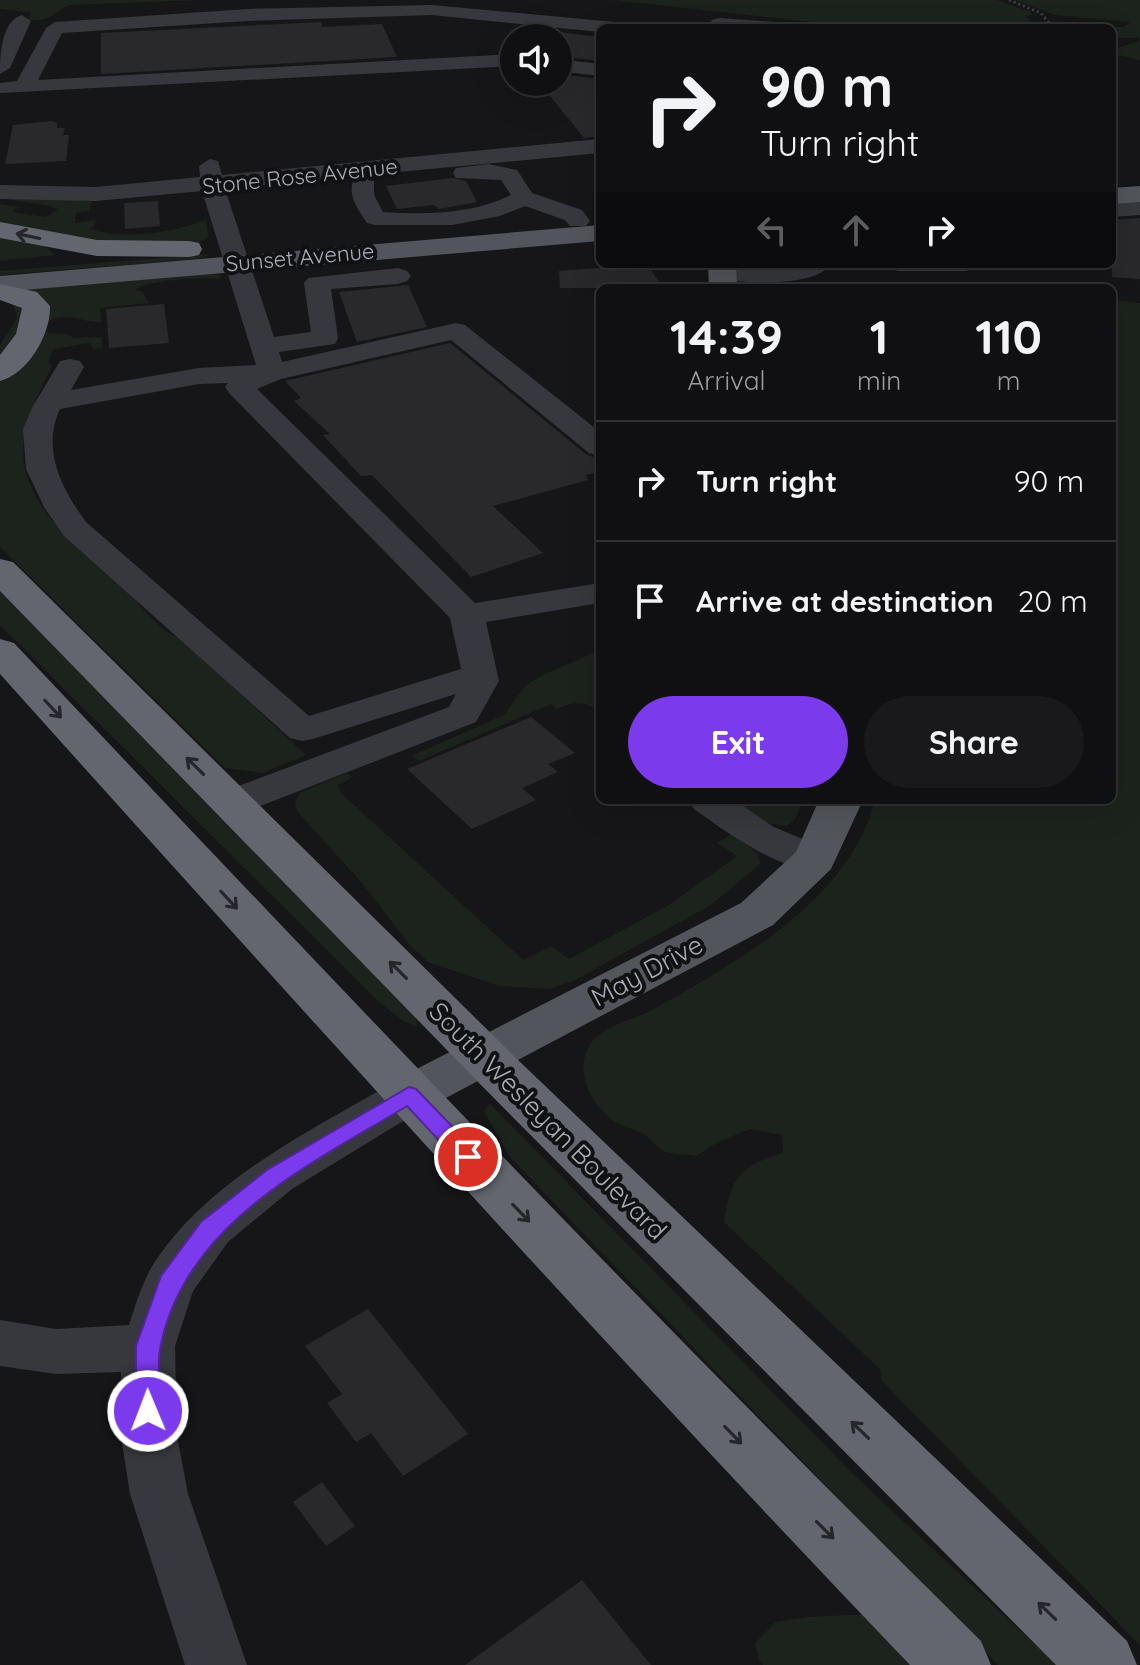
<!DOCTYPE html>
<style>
:root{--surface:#101012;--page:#19191b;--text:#f1f3f6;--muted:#9c9d9f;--line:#303032;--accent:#7c3aed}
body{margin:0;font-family:Quicksand,sans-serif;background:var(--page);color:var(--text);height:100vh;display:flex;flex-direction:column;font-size:30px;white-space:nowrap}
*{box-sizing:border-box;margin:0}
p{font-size:26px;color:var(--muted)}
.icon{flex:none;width:44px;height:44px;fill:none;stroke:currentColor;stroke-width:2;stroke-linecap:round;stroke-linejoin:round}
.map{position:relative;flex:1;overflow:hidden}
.panel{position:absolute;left:596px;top:284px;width:520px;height:520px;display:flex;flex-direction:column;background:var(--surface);border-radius:12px;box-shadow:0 8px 32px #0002,0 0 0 2px var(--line)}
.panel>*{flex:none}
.banner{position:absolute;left:596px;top:24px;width:520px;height:244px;border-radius:12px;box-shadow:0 8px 32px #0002,0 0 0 2px var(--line);background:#101012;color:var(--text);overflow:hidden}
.buttons{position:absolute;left:500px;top:24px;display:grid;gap:16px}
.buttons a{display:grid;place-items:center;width:72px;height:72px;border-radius:50%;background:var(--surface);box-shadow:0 8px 32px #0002,0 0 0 2px var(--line);font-size:40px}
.pin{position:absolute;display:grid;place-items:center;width:68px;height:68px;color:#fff;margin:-34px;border:4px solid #fff;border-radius:50%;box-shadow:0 2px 8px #0007}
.me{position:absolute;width:88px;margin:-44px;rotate:359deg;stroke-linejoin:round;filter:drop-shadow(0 0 6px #0008)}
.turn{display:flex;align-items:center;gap:28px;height:168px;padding:0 32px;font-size:36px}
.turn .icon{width:104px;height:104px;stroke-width:2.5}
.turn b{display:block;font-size:56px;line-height:68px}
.lanes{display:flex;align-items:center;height:76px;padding:0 32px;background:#0003;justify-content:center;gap:40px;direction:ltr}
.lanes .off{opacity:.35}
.eta{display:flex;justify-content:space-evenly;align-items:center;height:136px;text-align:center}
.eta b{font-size:48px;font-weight:700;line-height:56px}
.primary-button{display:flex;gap:16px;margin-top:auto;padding:16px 32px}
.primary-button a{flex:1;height:92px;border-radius:48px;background:var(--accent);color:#fff;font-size:32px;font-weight:700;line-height:92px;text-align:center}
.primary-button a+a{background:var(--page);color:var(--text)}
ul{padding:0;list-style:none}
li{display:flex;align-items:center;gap:24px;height:120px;padding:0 32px;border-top:2px solid var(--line)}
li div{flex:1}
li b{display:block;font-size:30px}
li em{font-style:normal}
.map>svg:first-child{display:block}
</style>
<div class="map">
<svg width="1140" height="1665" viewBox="0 0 1140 1665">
<rect width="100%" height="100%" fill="#161618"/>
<path fill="#1c231d" d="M0,0h202l-132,5c-18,7 -16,17 -42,15l3,-8 -31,-3z
M613,0h383l33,11 4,3 -8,3 15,11h-173z
M1015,0h125v60l-28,-6v-4l27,-9v-3h-27v-10l-32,-1h43l8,-5 -76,-7z
M0,198l92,2 -3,11 -13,2 -1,10 21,-3 -2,7 -5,2c37,11 81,4 117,-9l2,18c-38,23 -162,-4 -208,-12v-22l18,3 -6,5 33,5 13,-7 -8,-4z
M0,234l39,8 16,13 -55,6z
M211,254l-13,5 -198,16v-4z
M205,272l17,4 -3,3c-17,-2 -74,1 -84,11l8,2 5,11 -48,5 1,14c-19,1 -28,-10 -51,-2l-5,8 3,5 22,2 3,3 29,-1v11l-9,1 -3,-6 -37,6 -5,13 4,4c-10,20 -20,40 -26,62 -18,70 52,118 96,158 17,16 38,47 58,52l126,117 -43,18 -38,-5 -225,-221v-202l17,-27 -4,-14 -13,-14z
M1112,300l28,3v1342l-258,-264 -2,-12 -156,-147c7,-45 16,-56 59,-69l-1,-18 -32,-6 -34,14 -20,13c-9,-2 -21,-1 -30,-4 -9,-3 -15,-14 -24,-19 -9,-4 -19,-7 -28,-12 -28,-19 -45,-63 -14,-87 14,-11 35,-15 50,-23 84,-47 200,-110 225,-211h237z
M0,590l415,421 2,15 -12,-4 -25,-19 -380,-378z
M600,650v62c-15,-11 -26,-11 -43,-3l-6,-5 -132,57 -8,-5 93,-41 22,-30 19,-11z
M347,773l6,4 -15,8 3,8 182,167 28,-14 18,13 100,-54 68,-49 -20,-13 15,-9 26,20 2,10 -49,41 -138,76 -24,8 -49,-3 -72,-24 -19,-18 -47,-61 -65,-72 -2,-9 5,-9z
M739,800h64l-8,20 -9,6c-20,-1 -35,-9 -47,-26z
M490,1104l365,372 202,189h-59l-488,-508 -26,-46z
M871,1614l47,51h-155l-4,-5 -4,-17 21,-21 33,-5z"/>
<path fill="#29292c" d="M321,22l1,5 60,-3 15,33 -296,17v-41z
M558,32l42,5v24l-42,-5z
M558,74l42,5v57l-16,2 -43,-53 17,-1z
M52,121l5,2v5h8l-2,7h6l-3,26 -61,3 8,-39z
M453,178l13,3 11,21 -38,7 -5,-4 -37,4 -11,-23z
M158,201l2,25 -35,3 -1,-26z
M1140,218v61l-28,-2v-57z
M647,264l16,24h-103l-1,-17z
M408,285l19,42 -70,15 -18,-50z
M164,304l5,39 -60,5 -3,-39z
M450,343l137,112 13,4v13l-14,3 2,5 -95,26 50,47 -72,24 -99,-102 -11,1 -38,-41 7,-1 -36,-33 7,-3 -16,-17z
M531,717l44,36 -27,11 10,8 -36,16 14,12 -64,29 -65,-60z
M368,1309l100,125 -65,42 -32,-43 -15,9 -29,-39 15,-9 -37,-48z
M322,1482l33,44 -29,20 -33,-44z
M582,1580l69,85h-186z"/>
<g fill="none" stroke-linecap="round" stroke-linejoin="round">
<path stroke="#3d3f44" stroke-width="3" stroke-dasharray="2 3" stroke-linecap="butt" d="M1009,0l32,13 12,15"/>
<path fill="#37383d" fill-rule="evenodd" d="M432,5l183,17 9,6h-24v4l-168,-17 -184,6 -186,12 -24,47 476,-26v12l-514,27v-10l17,-2 29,-53 9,-6 193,-13z
M22,15l9,6 -21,47 -10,6c0,-18 1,-53 22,-59z
M719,18l56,4 9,6h-72l-2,-4 2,-4z
M558,59l42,5v12l-42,-5z
M600,139v14l-234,22 8,6v14l9,17c42,3 90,2 128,-17l-10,-15 -45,-2 -3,-5 3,-5 32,-4 29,6 15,23 50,17 8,11 -4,5h-16l-5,-6 -40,-14 -25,10 -48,9h-77l-8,-2c-10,-15 -22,-31 -11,-47l-131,13 49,148 37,-5 -7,-49 4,-5 90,-10 9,3 4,5 -4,5 -9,3 -67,5 7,49 -3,6 -56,8 3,10 174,-39 9,2 135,107v24l-11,-3 -138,-113 -170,39 -24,10 218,214 125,-20v20l-114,19 13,59 -23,41 -231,90 -14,3 -14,-3 -6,-9 6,-9 232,-87 7,-13 -140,44 -13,3 -13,-3 -226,-202 -20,-29 -18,-38 -3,-40 10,-23 27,-45 10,-2 10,2 4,6 -13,23 128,-22 57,-3 -54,-174 -106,10 -96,-2v-14l96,2 104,-10 -1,-11 11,-7 8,2 4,14zM228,383l-3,4 4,6 221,225 11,51 -152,47 -223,-194c-24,-33 -45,-72 -26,-113l139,-25z
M1140,201v14l-28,2v-14z
M722,264h109c-16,24 -92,20 -118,13l-4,-5 4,-5z
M887,264h90l-3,5 -9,2h-66l-9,-2z
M688,800h46l40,27 55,23 6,9 -6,9c-41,11 -102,-36 -135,-59z
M409,1078l17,5 6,12 -6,12 -134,82 -64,53 -35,49 -18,55 2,90 11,58 59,171h-62l-55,-171 -9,-58v-64l-65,2 -56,-8v-46l56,9 73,-4c6,-18 12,-39 22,-57 55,-88 155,-134 241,-185z"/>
<path fill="#53555c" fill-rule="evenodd" d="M1140,186v16l-28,2v-16z
M600,225v16l-600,51v-16z
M708,264h28l1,24h-28z
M819,800h44l-32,69 -58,56 -346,183 -18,6 -18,-6 -8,-13 8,-13 350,-179 55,-51z"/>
<path fill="#63666e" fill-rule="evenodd" d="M0,222l97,18 92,1 10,2 3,6 -3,6 -10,2 -92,-1 -97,-18z
M0,284l37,8 13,14c1,28 -22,68 -50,75v-26l16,-21 6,-26 -22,-8z
M0,559l13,3 505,498 609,581 10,24h-81l-574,-579 -482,-495z
M0,639l14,4c318,337 637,673 967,998l10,24h-81c-310,-324 -610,-657 -910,-991z"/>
</g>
<defs><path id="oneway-shaft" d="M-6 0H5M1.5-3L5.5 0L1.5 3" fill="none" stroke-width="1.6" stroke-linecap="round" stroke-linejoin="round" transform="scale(2)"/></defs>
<g stroke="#26262a">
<use href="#oneway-shaft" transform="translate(28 236) rotate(-168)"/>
<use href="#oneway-shaft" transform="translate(53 709) rotate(47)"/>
<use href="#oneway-shaft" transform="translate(195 766) rotate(-135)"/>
<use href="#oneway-shaft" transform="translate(229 900) rotate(47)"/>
<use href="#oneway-shaft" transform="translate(398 970) rotate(-135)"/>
<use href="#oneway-shaft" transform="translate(521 1213) rotate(46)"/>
<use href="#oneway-shaft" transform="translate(860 1430) rotate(-136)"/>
<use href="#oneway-shaft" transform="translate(733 1435) rotate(46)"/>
<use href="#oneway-shaft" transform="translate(825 1530) rotate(45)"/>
<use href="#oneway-shaft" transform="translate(1047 1611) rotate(-136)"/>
</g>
<path fill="#7c3aed" stroke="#51269a" stroke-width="2" d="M409,1087l7,2 60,62 3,6 -3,6 -8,3 -8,-3 -53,-57c-97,59 -220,116 -246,238 -5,21 0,46 0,67l-4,8 -9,3 -9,-3 -3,-8v-65l25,-70 40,-54 66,-52z"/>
<g text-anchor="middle" stroke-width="8" stroke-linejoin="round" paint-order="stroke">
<g font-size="22" fill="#a8adb8" stroke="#111113">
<text transform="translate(300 176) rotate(-6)" y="8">Stone Rose Avenue</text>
<text transform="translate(300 257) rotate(-5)" y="8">Sunset Avenue</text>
</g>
<g font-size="26" fill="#a8adb8" stroke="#111113">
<text transform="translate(647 971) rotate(-28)" y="9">May Drive</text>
<text transform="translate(548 1121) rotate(45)" y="9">South Wesleyan Boulevard</text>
</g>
</g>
</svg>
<div class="buttons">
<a><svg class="icon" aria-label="sound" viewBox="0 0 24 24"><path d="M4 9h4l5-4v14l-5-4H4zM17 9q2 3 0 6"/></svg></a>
</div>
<div class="pin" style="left:468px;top:1157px;background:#d93025"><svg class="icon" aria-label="arrive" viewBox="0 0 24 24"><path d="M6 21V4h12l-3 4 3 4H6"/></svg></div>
<svg class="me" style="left:148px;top:1411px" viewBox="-20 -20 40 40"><circle r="17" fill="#7c3aed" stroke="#fff" stroke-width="3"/><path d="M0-11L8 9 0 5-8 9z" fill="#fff"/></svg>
<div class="banner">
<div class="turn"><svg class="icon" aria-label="right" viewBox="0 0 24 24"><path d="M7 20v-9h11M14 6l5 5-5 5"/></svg><div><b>90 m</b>Turn right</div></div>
<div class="lanes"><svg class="icon off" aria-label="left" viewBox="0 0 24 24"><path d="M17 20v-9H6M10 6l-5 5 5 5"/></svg><svg class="icon off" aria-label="ahead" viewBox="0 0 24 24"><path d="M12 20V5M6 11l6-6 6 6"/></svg><svg class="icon" aria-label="right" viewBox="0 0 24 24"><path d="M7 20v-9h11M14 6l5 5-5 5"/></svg></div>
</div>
<section class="panel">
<div class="eta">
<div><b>14:39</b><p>Arrival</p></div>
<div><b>1</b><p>min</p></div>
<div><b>110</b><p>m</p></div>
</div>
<ul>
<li><svg class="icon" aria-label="right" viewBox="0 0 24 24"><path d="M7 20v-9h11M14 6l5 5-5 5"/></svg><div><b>Turn right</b></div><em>90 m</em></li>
<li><svg class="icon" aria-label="arrive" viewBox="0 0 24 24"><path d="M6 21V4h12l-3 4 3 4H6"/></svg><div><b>Arrive at destination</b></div><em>20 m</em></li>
</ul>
<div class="primary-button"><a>Exit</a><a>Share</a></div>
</section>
</div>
